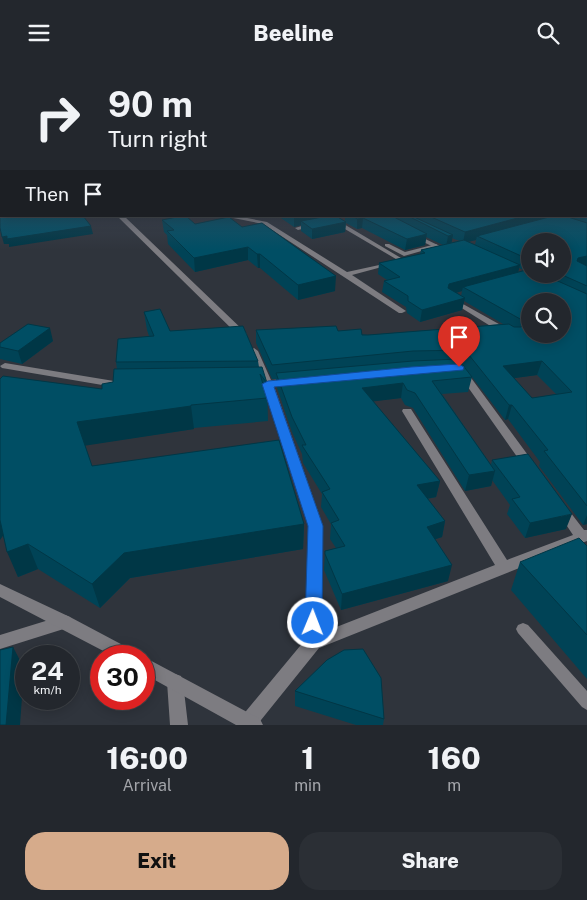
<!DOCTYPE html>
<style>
:root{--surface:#23272d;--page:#2b2f35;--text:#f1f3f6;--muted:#a3a5aa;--line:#404449;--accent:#d6ab8b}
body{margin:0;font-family:"Public Sans",sans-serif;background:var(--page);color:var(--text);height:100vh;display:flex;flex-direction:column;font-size:19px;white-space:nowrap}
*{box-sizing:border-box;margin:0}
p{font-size:16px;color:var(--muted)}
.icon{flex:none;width:28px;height:28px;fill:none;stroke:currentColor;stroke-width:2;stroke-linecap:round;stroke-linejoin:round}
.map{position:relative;height:660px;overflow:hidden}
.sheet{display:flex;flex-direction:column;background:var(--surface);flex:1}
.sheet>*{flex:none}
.banner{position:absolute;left:0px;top:0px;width:588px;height:152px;box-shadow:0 2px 12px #0003,0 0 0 1px var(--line);background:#23272d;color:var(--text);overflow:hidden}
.buttons{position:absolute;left:521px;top:168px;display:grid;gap:10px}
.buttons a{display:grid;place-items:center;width:50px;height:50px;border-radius:50%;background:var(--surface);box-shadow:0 2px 12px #0003,0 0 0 1px var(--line);font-size:25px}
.speed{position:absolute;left:15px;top:580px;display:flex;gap:10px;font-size:25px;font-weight:700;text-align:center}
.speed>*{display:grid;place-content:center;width:65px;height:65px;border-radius:50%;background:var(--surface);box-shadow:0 2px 12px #0003,0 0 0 1px var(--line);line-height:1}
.speed small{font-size:12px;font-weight:400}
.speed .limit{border:8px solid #d22;background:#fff;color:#111}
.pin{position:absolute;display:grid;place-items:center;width:42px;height:42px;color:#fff;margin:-51px -21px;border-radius:50% 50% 50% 0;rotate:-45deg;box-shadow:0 0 5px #0007}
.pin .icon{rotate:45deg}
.me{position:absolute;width:55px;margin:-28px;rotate:1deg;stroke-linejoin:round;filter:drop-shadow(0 0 4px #0008)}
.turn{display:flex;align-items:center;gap:18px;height:105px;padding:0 25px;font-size:22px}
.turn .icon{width:65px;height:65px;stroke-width:2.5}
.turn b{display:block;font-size:35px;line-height:42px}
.then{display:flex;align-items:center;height:48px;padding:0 25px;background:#0003;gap:10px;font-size:19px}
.eta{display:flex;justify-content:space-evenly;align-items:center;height:85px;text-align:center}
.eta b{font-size:30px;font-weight:800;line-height:35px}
.cta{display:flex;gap:10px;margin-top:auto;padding:10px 25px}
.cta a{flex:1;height:58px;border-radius:20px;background:var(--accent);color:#111;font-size:20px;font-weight:800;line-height:58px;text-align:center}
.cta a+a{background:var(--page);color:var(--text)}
header{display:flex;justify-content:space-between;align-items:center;height:65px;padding:0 25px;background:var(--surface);font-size:22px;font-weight:800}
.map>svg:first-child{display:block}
</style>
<header><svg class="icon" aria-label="menu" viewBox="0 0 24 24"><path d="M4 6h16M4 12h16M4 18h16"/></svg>Beeline<svg class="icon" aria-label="search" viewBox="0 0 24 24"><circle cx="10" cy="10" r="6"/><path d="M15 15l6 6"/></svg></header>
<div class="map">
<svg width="587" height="660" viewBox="0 0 587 660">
<rect width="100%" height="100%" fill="#2f343c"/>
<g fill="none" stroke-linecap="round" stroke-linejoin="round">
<path fill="#7d7c81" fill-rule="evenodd" d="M385,179h4l16,8 31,-8 3,2 -35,10 -19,-10z
M454,234l52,29 1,2 -1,2h-6l-48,-30v-2z
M523,558l5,2 59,66v19l-5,-3 -64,-74 -2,-4 2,-4z"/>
<path fill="#7d7c81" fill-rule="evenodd" d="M0,108h1v2h-1z
M117,151h7l122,117 1,2 -1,2h-6z
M223,151h14l30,6 80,50 46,-10v2l-41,11 54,36 -4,2h-3l-136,-89z
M333,155h4l69,41 -5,1 -68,-40z
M315,157l3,2 -1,1 -19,5 -3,-2z
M415,169l33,16 1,1 -5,1 -31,-15 -1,-1z
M254,283l4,3 13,29 19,-1 5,3 -5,3 -16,1 49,140 -2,107 174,-68 -93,-154 1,-2h8l96,151 66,-25 -16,-24 2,-3 4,-2 4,2 17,22h3v11l-268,107 -62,77h-17l-1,-3 3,-6 63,-76 4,-114 -45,-140 -10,1 -5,-3 2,-2 11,-1 -12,-30z
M5,298l115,19 5,3 -5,3 -118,-20 -2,-2z
M463,305l3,1 67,91 2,3 -2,3h-8l-67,-95z
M65,550l5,2 3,5 -3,5 -70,22v-14z
M175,609l6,2 2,6 5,43h-18l-3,-43 2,-6z"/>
<path fill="#7d7c81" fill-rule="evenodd" d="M0,519l70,33 64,34 2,5h-23l-113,-59z
M144,592l116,62 3,6h-27l-92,-51z"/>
</g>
<path fill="#004356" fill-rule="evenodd" d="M587,93v366l-4,1 -44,-59 1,-4 -32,-43 -3,1 -43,-56 10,13 -4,15 -26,2 49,71 1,-5 74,69 -41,9 -18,-24 3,-9 -18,-25 -1,6 -26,5 -52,-83 -8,-3 -4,-7 -28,3 67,80 -4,16 -9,2 18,22 -3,16 -7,2 13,42 -107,29 -17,-40 1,-19 11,-3 -6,-9 1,-15 -10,-17 1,-13 -19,-31 -1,-9 -10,-22 -15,-44 -1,-9h-4l-16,-36v-13l82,1 30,4 135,-11 -39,-23 -2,9 -42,12 -13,-9 -1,-6 -24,-15 2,-11 3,-1 -9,-6 1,-11 41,-9 1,-4 22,-5 -17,-8 -1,8 -20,5 -43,-22 -5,1 -11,-6 -1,9 -33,7 -11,-8v-6l-7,2 -16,-11h62l-3,1 8,4v-5h202l-1,2h24l1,-2h15zM452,173l2,1 6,2 -9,2zM476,175l-1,5 -8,-3zM530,176l32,33h-32zM519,203l5,2 -6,2zM462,226l-1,5 -5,-3zM537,310l19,19 -24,4 -18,-20z
M162,155l33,4 47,3 93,64 -37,9 -38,-32h-2l-10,-8 -53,12 -27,-28 -1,-9 -3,-3z
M144,247l26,19 88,30 1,6 8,16 1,38 -74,7v1l-109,16 7,21 212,58 -1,25 -173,29 -30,30 -62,-39 -20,8 -15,-41 99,-147 11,-7 4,-13 -1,-7 33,-26 -2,-6z
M53,276l-31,23 -22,-5v-16z
M587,481v133l-76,-89 9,-28z
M295,626l89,28 -1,6h-27l-61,-19z"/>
<path fill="#003746" d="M294,151h46l-34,8 -5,-3v4l-7,2z
M525,151h22l-1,4 -69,16 -1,4 -13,3 2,-11z
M363,153l-1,10 -5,1v-10z
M346,157l-1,10 -33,7v-10z
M91,161l2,8 -84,13v-3h-5l-2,-7z
M427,169l-2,11 -20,5 2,-11z
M453,170l-2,11 -5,1 2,-11z
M248,182v13l-53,12 -1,-14z
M257,189h3v14h-2z
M587,191v11l-14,6 5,-15z
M520,200l-3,11 -54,11 -1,4 -14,4v-7l1,-4z
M336,211l-1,15 -37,9v-15z
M465,233l-3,12 -42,12 2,-12z
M50,263l3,13 -31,23 -4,-13z
M542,296l-5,14 -37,5 3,-14z
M403,318l-2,15 -40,5 1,-15z
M509,340h3l-4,14 -3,1z
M191,341l3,23 -111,17 -6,-24z
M495,406l-4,15 -26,5 4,-16z
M440,416l-4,16 -22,4 3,-16z
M0,448l7,17 -7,10z
M572,449l-6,15 -41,9 5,-15z
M587,450v9l-4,1z
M445,456l-3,16 -18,6 3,-16z
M304,459l-1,25 -173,29 -30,30 -8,-24 32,-31z
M28,479l10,25 -20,8 -11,-25z
M452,500l-4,16 -107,29 1,-16z
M13,582l11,21 -4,57h-14z"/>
<path fill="#004e64" stroke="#003746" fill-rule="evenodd" d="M586,93h1v58h-1z
M0,134h1v8l-1,-1z
M0,147h1v4h82l8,10 -84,13v-3l-5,1 -2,-9z
M182,151h4l9,8 34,-7 13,10 20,-4 74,53 -38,9 -38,-31h-3l-9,-7 -54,11 -27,-27 7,-1 -12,-10z
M328,151h8l10,6 -34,7 -11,-8z
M353,151h39l35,18 -20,5 -44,-21 -6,1z
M408,151h4l41,19 -5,1z
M429,151h96l-60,16z
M553,151h12l22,7v33l-9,2 -1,3 10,5v20l-27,-12h2v-33h-32v19l-53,-24z
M464,175l56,25 -71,19 -1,4 17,10 -43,12 -14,-9v-5l-24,-15 16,-4 -21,-14 46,-10 -4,-3z
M530,204v5h12l45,20v212l-43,-55 4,-1 -36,-45h-3l-44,-55 -52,1 -141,14 -16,-35 80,-4 2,5 23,-2 1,6h6l141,-11 5,3h7l3,-3 -2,-4 -59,-33zM530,236h32v33h-32zM542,296l30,31 -40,6 -29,-32z
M160,244l10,22 73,-5 15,35 -142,1 2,-23 36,-3 -10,-24z
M28,259l22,4 -32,23 -18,-4v-4z
M458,294l14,18 -40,4 63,90 -26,4 -54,-82 -8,-3 -4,-7 -41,5 78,93 -23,4 28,36 -18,6 25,38 -110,29 -17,-40v-3l20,-5 -14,-23 8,-3 -17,-28 8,-3 -27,-42 -1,-2h4l-14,-28 -16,-44 137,-12z
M262,302l5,16 -7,-9 7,24 -76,7v1l-114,16 15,44 187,-26 25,84 -180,29 -32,31 -64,-40 -21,8 -7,-32v-141l3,-3 99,13v-5l11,-2 1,-13z
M528,389l44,60 -42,9 -18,-24 8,-2 -28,-37z
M579,473l8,8v89l-67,-73z
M13,582l-7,78h-6v-75z
M363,584l18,29 3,41 -89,-28 32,-31 17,-10z"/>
<linearGradient id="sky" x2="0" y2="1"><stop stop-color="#1a1d21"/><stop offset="0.5" stop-color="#475061"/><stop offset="1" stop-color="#475061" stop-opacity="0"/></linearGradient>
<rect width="587" height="185" fill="url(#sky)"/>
<path fill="#1a73e8" stroke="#114b97" d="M459,299l5,3 -1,3 -189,17 49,139 -1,97 -2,6 -7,2 -6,-2 -2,-6 3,-97 -46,-142 6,-3 143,-14z"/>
</svg>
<div class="buttons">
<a><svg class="icon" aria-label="sound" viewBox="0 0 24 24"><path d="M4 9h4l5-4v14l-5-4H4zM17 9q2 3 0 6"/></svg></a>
<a><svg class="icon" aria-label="search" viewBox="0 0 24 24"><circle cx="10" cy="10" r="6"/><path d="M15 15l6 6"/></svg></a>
</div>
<div class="speed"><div>24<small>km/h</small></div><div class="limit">30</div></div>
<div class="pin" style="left:459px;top:302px;background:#d93025"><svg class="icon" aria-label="arrive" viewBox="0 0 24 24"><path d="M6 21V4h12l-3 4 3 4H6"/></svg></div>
<svg class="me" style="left:313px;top:558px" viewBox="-20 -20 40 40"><circle r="17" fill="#1a73e8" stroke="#fff" stroke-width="3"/><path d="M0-11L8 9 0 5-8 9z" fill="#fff"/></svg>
<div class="banner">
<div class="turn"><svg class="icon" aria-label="right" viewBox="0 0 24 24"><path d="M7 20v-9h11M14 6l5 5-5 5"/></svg><div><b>90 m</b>Turn right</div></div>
<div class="then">Then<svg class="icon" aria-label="arrive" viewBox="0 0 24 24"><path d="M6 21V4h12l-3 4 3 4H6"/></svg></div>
</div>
</div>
<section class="sheet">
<div class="eta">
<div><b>16:00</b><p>Arrival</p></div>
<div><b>1</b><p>min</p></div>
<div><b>160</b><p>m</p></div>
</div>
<div class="cta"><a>Exit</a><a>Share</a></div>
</section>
